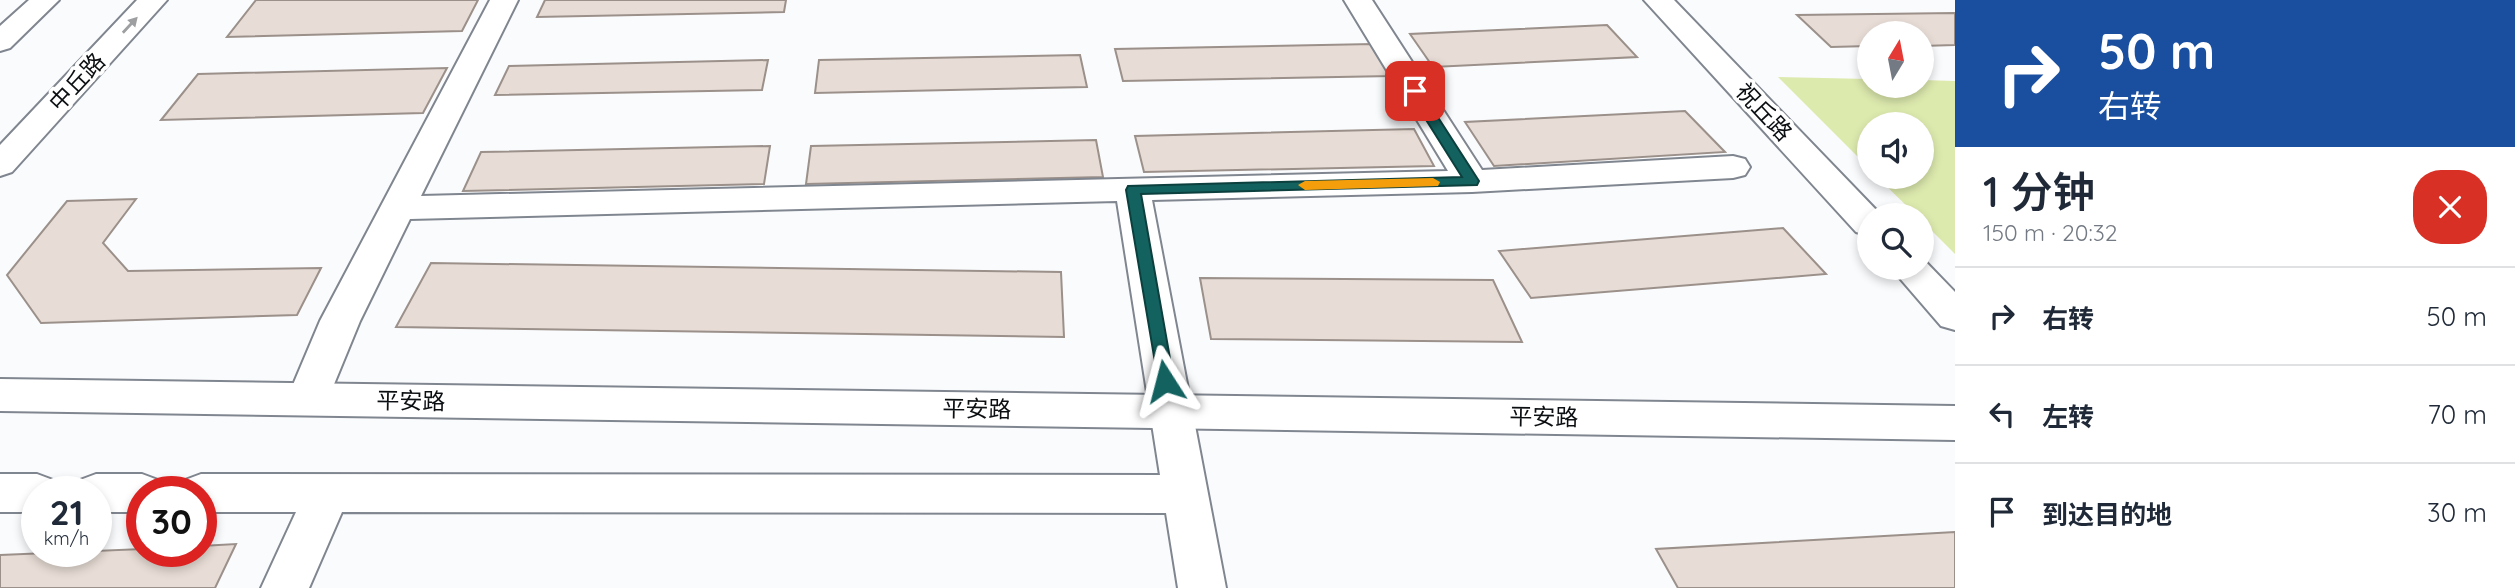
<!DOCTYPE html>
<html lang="zh">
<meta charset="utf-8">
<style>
:root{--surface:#fff;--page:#f2f2f3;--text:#1f2937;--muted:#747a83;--line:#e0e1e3}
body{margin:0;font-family:Quicksand,"Noto Sans SC",sans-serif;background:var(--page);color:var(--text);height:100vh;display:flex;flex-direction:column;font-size:26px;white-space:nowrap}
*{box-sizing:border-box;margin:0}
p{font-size:23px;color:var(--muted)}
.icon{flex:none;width:38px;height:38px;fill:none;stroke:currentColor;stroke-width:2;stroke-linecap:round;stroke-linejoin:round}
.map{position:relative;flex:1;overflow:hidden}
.details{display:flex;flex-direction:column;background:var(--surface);width:560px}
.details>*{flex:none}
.guide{background:#1a4fa0;color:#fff;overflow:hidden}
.needle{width:46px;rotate:10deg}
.tools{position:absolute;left:1857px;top:21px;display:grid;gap:14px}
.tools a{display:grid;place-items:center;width:77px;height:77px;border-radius:50%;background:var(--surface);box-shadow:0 4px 10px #0003;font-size:35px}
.speed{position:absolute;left:21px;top:476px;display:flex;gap:14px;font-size:35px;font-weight:700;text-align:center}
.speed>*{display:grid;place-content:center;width:91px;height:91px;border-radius:50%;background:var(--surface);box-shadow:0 4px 10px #0003;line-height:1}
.speed small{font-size:18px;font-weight:400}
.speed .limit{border:10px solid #d22;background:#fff;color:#111}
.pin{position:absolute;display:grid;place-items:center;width:60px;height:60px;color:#fff;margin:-30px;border-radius:14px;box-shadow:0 4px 10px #0006}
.me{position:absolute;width:77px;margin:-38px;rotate:351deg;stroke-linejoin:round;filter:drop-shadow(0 0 5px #0008)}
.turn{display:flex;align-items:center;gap:24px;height:147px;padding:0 28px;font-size:32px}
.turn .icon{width:91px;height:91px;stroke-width:2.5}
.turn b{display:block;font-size:49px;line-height:60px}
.round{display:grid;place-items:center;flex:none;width:74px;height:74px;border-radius:28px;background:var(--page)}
.headline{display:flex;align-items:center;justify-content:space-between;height:119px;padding:0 28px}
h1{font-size:42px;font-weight:600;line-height:52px}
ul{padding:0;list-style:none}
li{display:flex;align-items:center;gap:21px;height:98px;padding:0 28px;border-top:2px solid var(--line)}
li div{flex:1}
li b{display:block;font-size:26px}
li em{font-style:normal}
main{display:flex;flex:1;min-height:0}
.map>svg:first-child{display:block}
</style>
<main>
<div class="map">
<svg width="1955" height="588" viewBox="0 0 1955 588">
<rect width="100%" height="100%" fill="#fafbfd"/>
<path fill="#ddeaae" d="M1778,77l91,2v7h53v-6l33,1v173l-33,-33v-6h-6l-39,-38h45v-53h-53v44z"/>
<path fill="#e8ddd6" stroke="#9b908a" stroke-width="2" d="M256,0h222l-16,31 -235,6z
M545,0h241l-2,12 -247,5z
M1955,13v32l-33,1v-13h-53v13l-38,1 -34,-32z
M1607,25l30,32 -204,10 -23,-33z
M1373,44l18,32 -268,5 -8,-32z
M1080,55l7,32 -272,6 4,-33z
M768,60l-6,30 -267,5 14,-29z
M447,68l-24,45 -262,7 37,-46z
M1685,111l40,41 -231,14 -29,-44z
M1414,129l20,37 -290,6 -9,-36z
M1096,140l7,37 -297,7 5,-38z
M770,146l-6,38 -301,7 18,-39z
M136,199l-33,44 25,28 193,-3 -24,47 -256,8 -34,-48 60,-74z
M1783,228l43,46 -295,24 -32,-47z
M431,263l630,9 3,65 -668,-10z
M1200,278l293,2 29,62 -311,-3z
M1955,532v56h-277l-22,-39z
M236,544l-21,44h-215v-33l142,-6v2h59v-5z"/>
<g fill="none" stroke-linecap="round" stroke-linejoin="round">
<g stroke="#80868f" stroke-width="4">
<path id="minor" d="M29,0h30l-49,48 -10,3v-25z
M490,0h28l-97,196 1027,-25 -104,-171h28l110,170 251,-14 12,3 5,8 -5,8 -12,3 -261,14 -320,8 74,388h-48l-12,-75 -824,-1 -33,76h-48l35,-76h-95v-20h-22l6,-12 16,-6 959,1 -43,-274 -707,18 -50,102 -37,90 -15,4 -15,-4 -6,-12 33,-78z
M0,474h37l16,6 6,12h-22v20h-37z
M96,474h46l16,6 6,12h-22v20h-46v-20h-22l6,-12z"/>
</g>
<g stroke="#80868f" stroke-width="4">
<path id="tertiary" d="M1644,0h30l207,215h-12v21l-13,-4z
M1922,258l33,34v38l-14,-4 -50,-58h31z"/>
</g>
<g stroke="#80868f" stroke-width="4">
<path id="secondary" d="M137,0h30l-155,172 -12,4v-31z
M0,379l1955,27v34l-1955,-29z"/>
</g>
<use href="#minor" fill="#fff" fill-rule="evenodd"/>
<use href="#tertiary" fill="#fff" fill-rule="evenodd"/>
<use href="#secondary" fill="#fff" fill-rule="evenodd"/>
</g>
<defs><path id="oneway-solid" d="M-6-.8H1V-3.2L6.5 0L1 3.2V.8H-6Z" transform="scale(1.75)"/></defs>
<use fill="#9e9fa0" href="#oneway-solid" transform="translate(130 25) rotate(-47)"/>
<path fill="#13625f" stroke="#0c403e" stroke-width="2" d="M1415,87l6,4 58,90 -2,4 -336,9 33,187 -3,5h-12l-33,-196 2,-4 334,-9 -54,-86z"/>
<path fill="#f59e0b" d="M1433,178l7,4 -2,4 -133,4 -7,-5 7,-4z"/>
<g text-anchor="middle" stroke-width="7" stroke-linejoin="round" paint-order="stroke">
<g font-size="23" fill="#0c0f12" stroke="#fff">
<text transform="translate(77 82) rotate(-47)" y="8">中丘路</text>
<text transform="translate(1764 112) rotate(47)" y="8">祝丘路</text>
<text transform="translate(411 401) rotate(1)" y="8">平安路</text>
<text transform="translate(977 409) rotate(1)" y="8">平安路</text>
<text transform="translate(1544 417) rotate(1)" y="8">平安路</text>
</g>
</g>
</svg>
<div class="tools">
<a><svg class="needle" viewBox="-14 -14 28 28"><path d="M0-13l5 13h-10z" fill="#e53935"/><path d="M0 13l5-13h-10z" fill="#747a83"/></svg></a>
<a><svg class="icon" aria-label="sound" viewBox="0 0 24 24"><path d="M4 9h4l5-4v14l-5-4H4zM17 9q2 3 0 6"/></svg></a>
<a><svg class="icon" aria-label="search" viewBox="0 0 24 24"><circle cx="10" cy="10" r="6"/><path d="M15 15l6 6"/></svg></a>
</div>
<div class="speed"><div>21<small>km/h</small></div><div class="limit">30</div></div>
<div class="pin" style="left:1415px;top:91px;background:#d93025"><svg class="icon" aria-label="arrive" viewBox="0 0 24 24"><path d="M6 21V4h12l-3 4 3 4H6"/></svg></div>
<svg class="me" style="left:1165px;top:381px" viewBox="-20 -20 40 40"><path d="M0-17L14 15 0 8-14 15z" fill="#13625f" stroke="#fff" stroke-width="4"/></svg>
</div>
<section class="details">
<div class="guide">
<div class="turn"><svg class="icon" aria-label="right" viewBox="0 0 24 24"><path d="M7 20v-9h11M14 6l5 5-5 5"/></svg><div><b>50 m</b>右转</div></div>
</div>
<div class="headline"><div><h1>1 分钟</h1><p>150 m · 20:32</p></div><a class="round" style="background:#d93025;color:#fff"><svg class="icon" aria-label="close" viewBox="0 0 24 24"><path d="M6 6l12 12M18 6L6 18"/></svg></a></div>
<ul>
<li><svg class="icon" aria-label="right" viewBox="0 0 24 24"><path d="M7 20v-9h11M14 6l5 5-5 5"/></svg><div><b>右转</b></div><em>50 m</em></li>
<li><svg class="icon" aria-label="left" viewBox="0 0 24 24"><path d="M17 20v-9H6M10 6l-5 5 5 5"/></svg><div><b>左转</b></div><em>70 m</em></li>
<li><svg class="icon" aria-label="arrive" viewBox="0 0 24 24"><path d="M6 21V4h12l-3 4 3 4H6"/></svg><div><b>到达目的地</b></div><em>30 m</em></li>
</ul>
</section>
</main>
